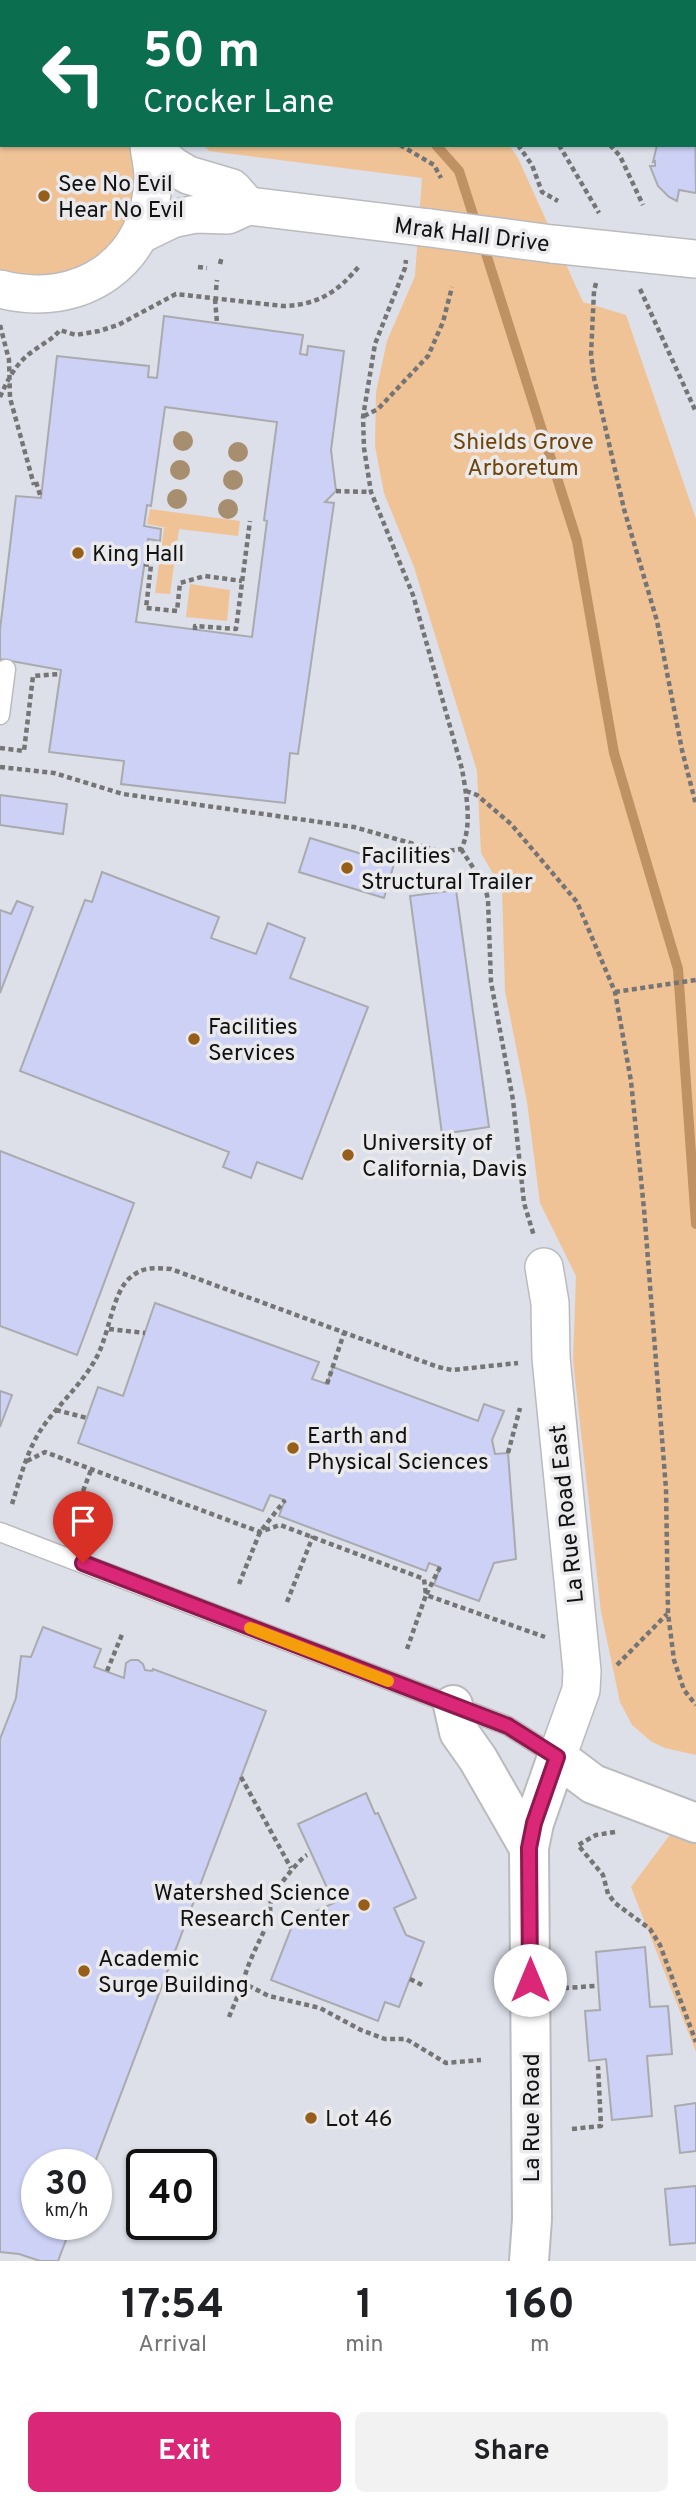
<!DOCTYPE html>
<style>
:root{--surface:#fff;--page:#f2f2f2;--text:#202124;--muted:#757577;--accent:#db2777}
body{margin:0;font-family:Overpass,sans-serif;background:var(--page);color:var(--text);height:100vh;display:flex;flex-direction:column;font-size:26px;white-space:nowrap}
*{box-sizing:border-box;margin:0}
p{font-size:23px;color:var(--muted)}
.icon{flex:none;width:38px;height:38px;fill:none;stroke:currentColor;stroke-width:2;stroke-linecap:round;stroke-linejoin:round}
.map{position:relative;height:2261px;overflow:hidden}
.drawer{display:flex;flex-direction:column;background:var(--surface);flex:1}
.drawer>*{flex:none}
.hud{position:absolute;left:0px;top:0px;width:696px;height:147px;box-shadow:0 2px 5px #0004;background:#0b6e4f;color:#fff;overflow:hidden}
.speed{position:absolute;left:21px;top:2149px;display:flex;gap:14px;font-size:35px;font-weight:700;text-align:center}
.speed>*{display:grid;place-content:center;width:91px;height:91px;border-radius:50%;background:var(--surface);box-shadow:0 2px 5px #0004;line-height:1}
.speed small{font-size:18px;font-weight:400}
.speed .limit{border:4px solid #111;border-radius:10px;background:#fff;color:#111}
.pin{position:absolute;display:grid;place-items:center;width:60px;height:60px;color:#fff;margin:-72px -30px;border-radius:50% 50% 50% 0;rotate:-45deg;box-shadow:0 0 7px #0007}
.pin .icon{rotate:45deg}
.me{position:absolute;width:77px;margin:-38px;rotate:0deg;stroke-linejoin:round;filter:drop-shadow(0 0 5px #0008)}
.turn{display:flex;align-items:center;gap:24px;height:147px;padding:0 28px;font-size:32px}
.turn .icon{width:91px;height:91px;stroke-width:2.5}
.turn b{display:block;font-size:49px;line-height:60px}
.eta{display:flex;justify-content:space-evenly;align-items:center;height:119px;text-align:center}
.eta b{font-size:42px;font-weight:700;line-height:49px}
.primary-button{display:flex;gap:14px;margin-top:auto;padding:14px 28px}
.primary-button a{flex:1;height:80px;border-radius:10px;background:var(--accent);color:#fff;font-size:28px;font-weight:700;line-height:80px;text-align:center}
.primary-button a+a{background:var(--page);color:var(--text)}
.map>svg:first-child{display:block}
</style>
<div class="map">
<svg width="696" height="2261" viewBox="0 0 696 2261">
<rect width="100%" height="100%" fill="#eaeaed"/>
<path fill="#dddfe9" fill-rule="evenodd" d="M0,0h696v2261h-696zM2,2h693v143h-693zM37,2165h59v59h-59zM142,2165h59v59h-59z"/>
<path fill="#f0c397" d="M0,0h407l1,2h-406l-2,22z
M0,78h2v67h132c1,12 5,26 3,38 -6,56 -57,104 -116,95 -7,-1 -14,-4 -21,-6z
M203,145h306l9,13 65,144 43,13 70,204v1236l-31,-7 -13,-6 -20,-17 -12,-23 -19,-90 -28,-252 3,-84 -36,-73 -13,-101 -22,-111 -3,-102 -21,-36 -4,-82 -63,-204 -30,-74 -9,-47 1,-54 11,-51 28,-65 7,-98 -213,-27z
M150,509l90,12 -2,15 -59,-7 -9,65 -15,-1 9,-65h3l-20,-4z
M190,584l40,6 -3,31 -41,-4z
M696,1804v248l-65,-165 44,-59z"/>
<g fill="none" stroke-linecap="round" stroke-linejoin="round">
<path stroke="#bf9163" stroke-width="10" d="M300,0l2,2
M436,145l23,26 18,56
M482,241l95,300 37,212 64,216 18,255"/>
</g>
<path fill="#cdd1f5" stroke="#a9aaad" stroke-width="2" fill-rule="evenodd" d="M695,126l1,67 -17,-3 -2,11 -8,-4 -11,-11 -8,-20h5v-5l-2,1 4,-17h38z
M164,316l139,19 -3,19 7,1 1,-9 36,5 -13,99 5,41 -11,11 9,1 -36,251 -8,-1 -5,50 -164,-19 3,-23 -75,-9 12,-82 -61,-11v-29l16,-134 25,2 16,-142 92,10 -1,11 9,1zM165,407l112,15 -13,98 3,1 -15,116 -116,-15 12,-83 12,2 1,-12 -17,-3 3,-21 4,1z
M0,795l67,9 -4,30 -63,-9z
M310,838l84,26 -10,34 -85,-26z
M102,872l117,45 -8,21 45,16 12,-31 37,15 -15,40 78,29 -66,172 -45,-17 -6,16 -28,-11 6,-15 -209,-81 65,-171 7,2z
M456,890l33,237 -47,7 -32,-238z
M17,901l16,6 -33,86v-83l11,4z
M0,1151l134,52 -57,152 -77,-29z
M155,1303l164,59 -7,17 15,5 6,-17 145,54 6,-17 20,7 -12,29 3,14 13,-1 8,106 -22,4 -15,38 -45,-16 6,-18 -11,-4 -3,8 -147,-55 6,-16 -15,-5 -7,16 -185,-68 20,-56 25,9z
M0,1391l12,4 -12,32z
M43,1627l58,22 -7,18 30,11 2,-15 5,-3h7l5,4 2,6 7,1 1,-2 113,42 -172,454h-57v59h35l-14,37h-18l-21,-7 -19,-2v-513l16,-41 5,-42 10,1z
M366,1793l9,21 3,-1 38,85 -22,10 12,27 18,7 -25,65 -14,-5 -7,19 -107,-41 23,-59 40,-18 -36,-79z
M645,1947l5,60 18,-1 4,48 -25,2 5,60 -40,4 -6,-61 -17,2 -4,-50 15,-1 -4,-58z
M696,2103v48l-16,2 -5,-47z
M696,2186v57l-26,2 -5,-56z"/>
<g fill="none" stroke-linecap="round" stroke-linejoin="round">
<g stroke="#bbbbbe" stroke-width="21">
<path id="service" d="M0,715l6,-46
M0,1532l508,194 49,31"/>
</g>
<g stroke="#bbbbbe" stroke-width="40">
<path id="minor" d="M0,62h2
M149,146l24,20 15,9 44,13 16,18
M139,235l33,-16 24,-5 32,1 20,-9 182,22
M552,244l144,15
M0,289c79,21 152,-26 153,-112 0,-10 -3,-21 -4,-32
M544,1267l6,36 1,55 31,313 -1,19 -24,67"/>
</g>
<g stroke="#bbbbbe" stroke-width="42">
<path id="tertiary" d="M453,1705l6,27 19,27 51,89
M529,2261l3,-42 -3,-371 5,-25 23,-66 36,27 103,39"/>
</g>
<path stroke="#757576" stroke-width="4.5" stroke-dasharray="5 3.5" stroke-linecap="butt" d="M215,0l2,2
M421,0l1,2
M455,0l2,2
M505,0l2,2
M652,2l2,-2
M400,145l34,20 7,13
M518,145l14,20 10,27 16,9
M559,145l40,68
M610,145l10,11 23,49
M220,264l2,-8
M198,267l9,1
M596,283l-2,8 -3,64 3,23 30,131 33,112 25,129 14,55
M640,289l56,123
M216,290l1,-10
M215,299l2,24
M0,325l9,35 1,38 24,87
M0,397c8,-18 16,-34 33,-46 9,-7 19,-11 27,-21l16,5 23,-4 19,-6 58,-31 107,12c35,-1 55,-14 77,-41
M364,416l14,-7 50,-53 15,-34 9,-35
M36,482l5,16
M336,491l35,1
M144,564l7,1 -5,43 31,3 3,-28 25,-7 37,5
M195,630v-4l41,3 14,-108
M0,748l24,3 9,-75 27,-2
M0,767l54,6 69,21 231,33 88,25 19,-3c12,-23 5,-56 1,-80l-49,-174 -42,-103 -7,-44 -1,-31 12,-73 30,-76 1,-8
M466,791l11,4 34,29 66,78 38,90 16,89 13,128 22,280 2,124 6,47 10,30 12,15
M461,849l24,37 3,14 3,82 22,118 11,103 10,33
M615,992l81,-12
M109,1329l36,4
M327,1384l17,-51
M56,1410l31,8
M508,1453l12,-45
M27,1461l18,-9 215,80 20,-7 144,54 2,16 -19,54
M12,1504c8,-25 15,-54 30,-76 16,-23 39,-43 53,-68 14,-22 17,-69 36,-83 13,-11 24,-9 40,-8l267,98 14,3 66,-7
M68,1531l23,-61
M440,1567l-14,28 119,42
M239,1584l21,-52 25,-32
M287,1602l26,-66
M617,1665l50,-51
M107,1671l16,-39
M241,1777l50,91
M615,1832l-19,3 -18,10 25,30 5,19 7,9 35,26 10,16 36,97
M410,1979l14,7
M243,1983c5,-22 16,-40 25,-61 4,-7 1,-13 3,-21 2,-9 28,-42 36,-46
M564,1988l31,-2
M229,2017l14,-34 26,13 51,12 41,22 24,9h21l40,24 35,-3
M572,2129l29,-3 -3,-60"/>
<use href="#service" stroke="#fff" stroke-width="18"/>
<use href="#minor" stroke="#fff" stroke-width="37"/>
<use href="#tertiary" stroke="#fff" stroke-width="38"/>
<g stroke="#bbbbbe" stroke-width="40" stroke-linecap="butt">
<path id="minor-bridge" d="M430,228l122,16"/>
</g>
<use href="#minor-bridge" stroke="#fff" stroke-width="37"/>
</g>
<g fill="#a78e6f">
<circle cx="183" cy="441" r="10"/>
<circle cx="238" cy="452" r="10"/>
<circle cx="180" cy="470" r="10"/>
<circle cx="233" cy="480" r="10"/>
<circle cx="177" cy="499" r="10"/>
<circle cx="228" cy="509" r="10"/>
</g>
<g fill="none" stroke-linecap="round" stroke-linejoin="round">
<g stroke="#8e194d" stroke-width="18">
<path id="route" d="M83,1563l425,163 49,31 -23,66 -5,25 1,132"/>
</g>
<use href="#route" stroke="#db2777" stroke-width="12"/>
<path stroke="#f59e0b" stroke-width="12" d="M250,1628l138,53"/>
</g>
<g fill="#975e1a" stroke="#eaeaed" stroke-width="2.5">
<circle cx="44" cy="196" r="7"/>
<circle cx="78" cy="553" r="7"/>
<circle cx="347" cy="868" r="7"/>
<circle cx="194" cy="1039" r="7"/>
<circle cx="348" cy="1155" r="7"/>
<circle cx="293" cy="1448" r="7"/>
<circle cx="364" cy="1905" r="7"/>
<circle cx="84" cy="1971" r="7"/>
<circle cx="311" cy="2118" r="7"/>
</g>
<g text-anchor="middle" stroke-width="7" stroke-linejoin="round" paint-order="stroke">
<g font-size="23" fill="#121213" stroke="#eaeaed" text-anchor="start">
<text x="58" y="191">See No Evil<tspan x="58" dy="26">Hear No Evil</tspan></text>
<text x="92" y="561">King Hall</text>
<text x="361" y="863">Facilities<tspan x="361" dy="26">Structural Trailer</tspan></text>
<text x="208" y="1034">Facilities<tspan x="208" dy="26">Services</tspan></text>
<text x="362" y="1150">University of<tspan x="362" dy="26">California, Davis</tspan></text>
<text x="307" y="1443">Earth and<tspan x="307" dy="26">Physical Sciences</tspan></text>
<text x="350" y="1900" text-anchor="end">Watershed Science<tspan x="350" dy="26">Research Center</tspan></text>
<text x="98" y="1966">Academic<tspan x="98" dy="26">Surge Building</tspan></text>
<text x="325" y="2126">Lot 46</text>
</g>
<g font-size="23" fill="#121213" stroke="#eaeaed">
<text transform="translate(472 234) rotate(7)" y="8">Mrak Hall Drive</text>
<text transform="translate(566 1514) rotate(-96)" y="8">La Rue Road East</text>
<text transform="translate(531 2118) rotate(-90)" y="8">La Rue Road</text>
</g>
<g font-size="23" fill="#704308" stroke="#eaeaed">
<text x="523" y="449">Shields Grove<tspan x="523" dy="26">Arboretum</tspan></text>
</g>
</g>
</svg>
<div class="speed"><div>30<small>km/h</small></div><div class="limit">40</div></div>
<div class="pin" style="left:83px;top:1563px;background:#d93025"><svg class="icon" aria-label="arrive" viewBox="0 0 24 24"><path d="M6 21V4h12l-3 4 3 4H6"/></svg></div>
<svg class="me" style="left:530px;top:1980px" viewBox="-20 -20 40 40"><circle r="19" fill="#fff"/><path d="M0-13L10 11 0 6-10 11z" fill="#db2777"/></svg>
<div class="hud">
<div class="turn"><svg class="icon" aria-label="left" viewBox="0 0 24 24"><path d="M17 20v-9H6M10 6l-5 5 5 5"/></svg><div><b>50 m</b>Crocker Lane</div></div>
</div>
</div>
<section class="drawer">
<div class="eta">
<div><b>17:54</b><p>Arrival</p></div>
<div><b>1</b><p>min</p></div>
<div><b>160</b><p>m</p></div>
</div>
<div class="primary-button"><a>Exit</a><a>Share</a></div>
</section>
